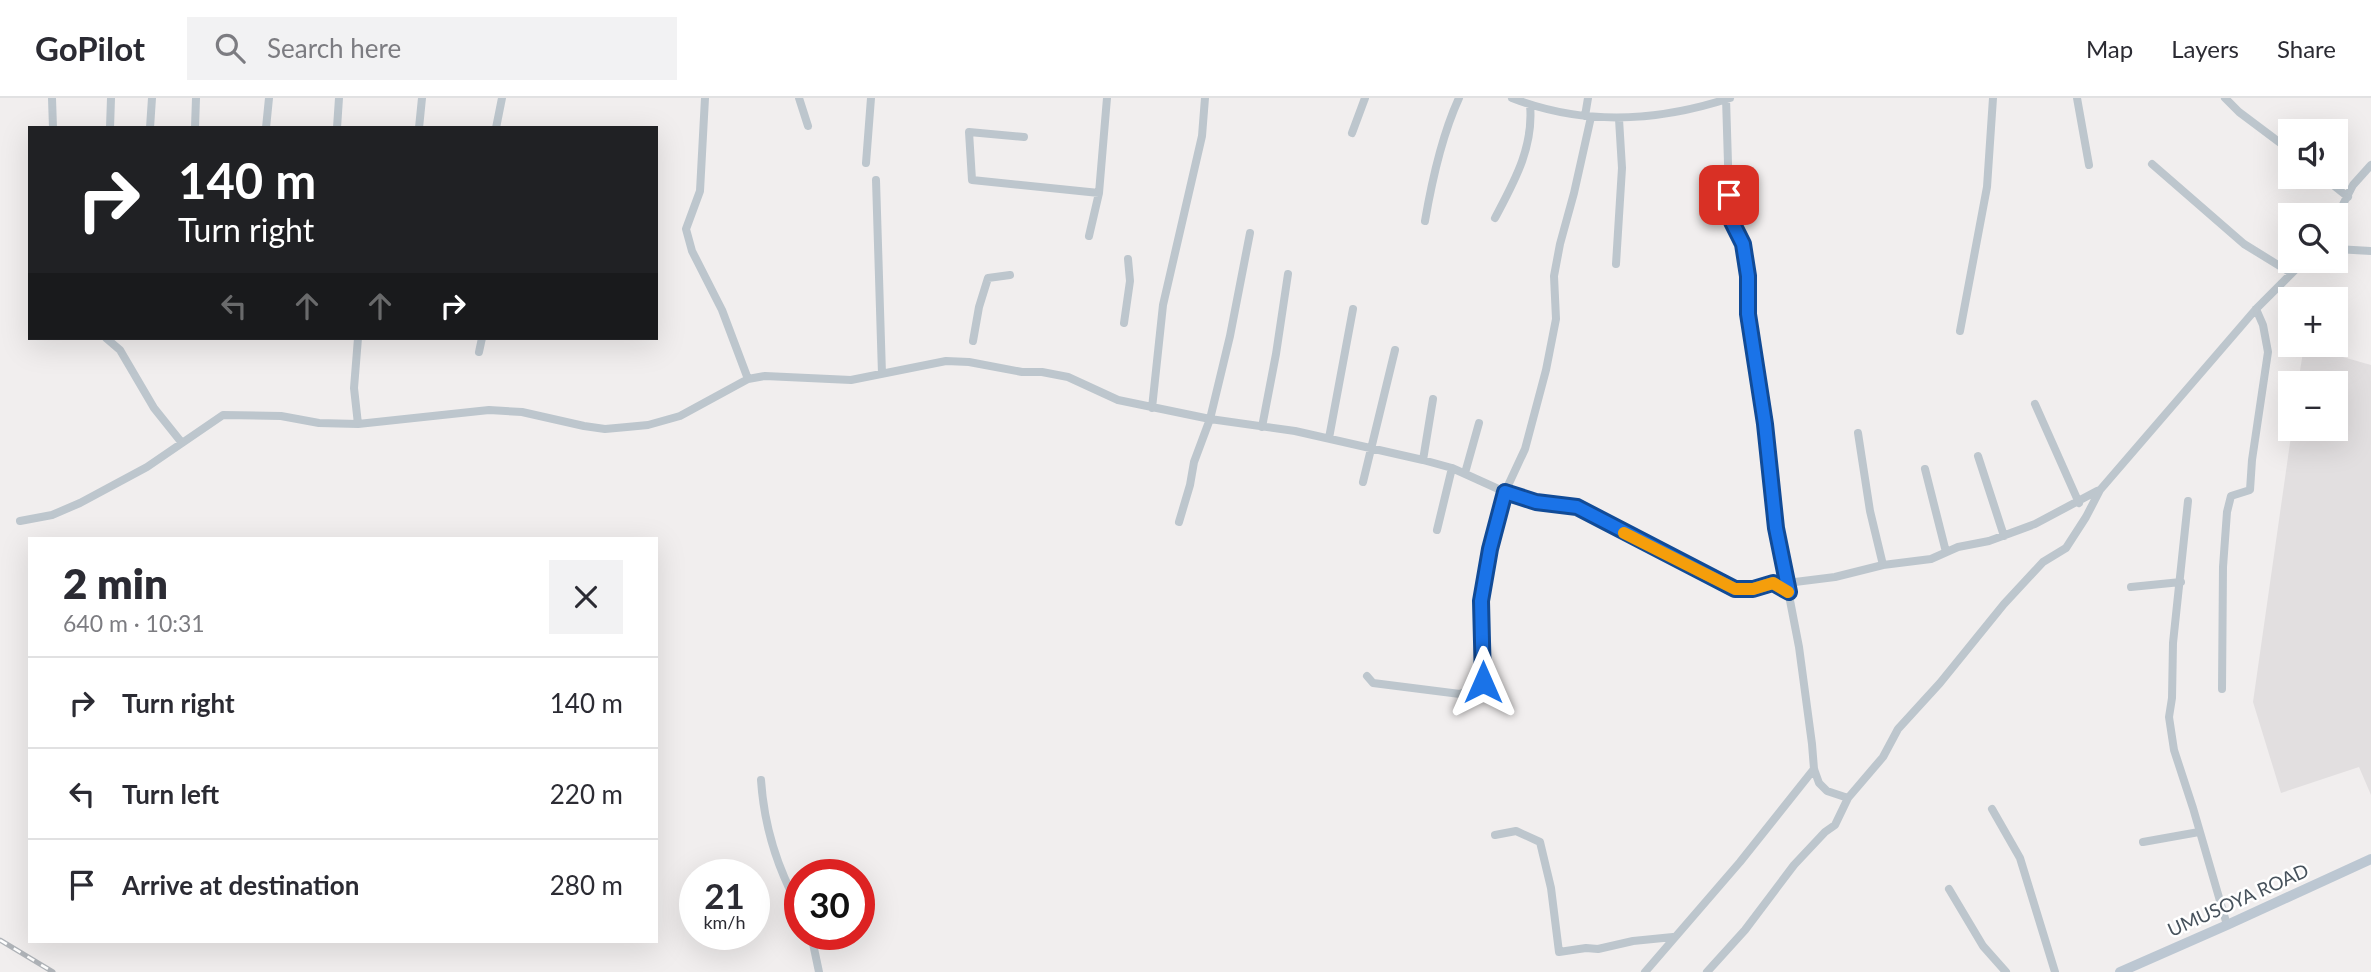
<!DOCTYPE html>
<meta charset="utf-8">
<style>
:root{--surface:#fff;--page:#f2f2f3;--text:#2b2b33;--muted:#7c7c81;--line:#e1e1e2}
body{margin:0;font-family:Lato,sans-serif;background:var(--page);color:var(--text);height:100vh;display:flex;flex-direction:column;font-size:26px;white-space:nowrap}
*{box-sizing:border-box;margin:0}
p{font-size:23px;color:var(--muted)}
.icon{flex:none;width:38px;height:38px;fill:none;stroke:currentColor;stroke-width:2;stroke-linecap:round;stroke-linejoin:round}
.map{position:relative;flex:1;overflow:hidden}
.details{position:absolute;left:28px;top:439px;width:630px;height:406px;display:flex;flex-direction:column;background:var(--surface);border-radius:0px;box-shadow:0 7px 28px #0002}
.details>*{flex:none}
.hud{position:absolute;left:28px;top:28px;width:630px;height:214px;border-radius:0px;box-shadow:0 7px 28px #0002;background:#202124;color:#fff;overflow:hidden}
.controls{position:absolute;left:2278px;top:21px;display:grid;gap:14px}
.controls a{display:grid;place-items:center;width:70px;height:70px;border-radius:0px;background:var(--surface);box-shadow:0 7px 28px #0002;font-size:35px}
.speed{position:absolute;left:679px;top:761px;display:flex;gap:14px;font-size:35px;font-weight:700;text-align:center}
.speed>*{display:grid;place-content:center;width:91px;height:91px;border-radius:50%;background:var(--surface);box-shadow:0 7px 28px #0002;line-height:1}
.speed small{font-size:18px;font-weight:400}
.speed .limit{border:10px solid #d22;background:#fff;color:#111}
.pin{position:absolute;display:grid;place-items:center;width:60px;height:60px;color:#fff;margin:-30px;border-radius:14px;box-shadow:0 4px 10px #0006}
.me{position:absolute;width:77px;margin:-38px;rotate:0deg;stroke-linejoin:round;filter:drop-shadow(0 0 5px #0008)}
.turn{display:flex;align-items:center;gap:24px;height:147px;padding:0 35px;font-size:32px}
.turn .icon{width:91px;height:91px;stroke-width:2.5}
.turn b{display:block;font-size:49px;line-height:60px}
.lanes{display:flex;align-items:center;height:66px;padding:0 35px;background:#0003;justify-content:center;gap:35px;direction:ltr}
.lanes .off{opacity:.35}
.round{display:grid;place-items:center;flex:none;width:74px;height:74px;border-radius:0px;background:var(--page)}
.headline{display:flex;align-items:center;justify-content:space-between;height:119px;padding:0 35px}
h1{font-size:42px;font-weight:800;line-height:52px}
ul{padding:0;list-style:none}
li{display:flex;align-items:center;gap:21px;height:91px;padding:0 35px;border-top:2px solid var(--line)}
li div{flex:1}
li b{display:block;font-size:26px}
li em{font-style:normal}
header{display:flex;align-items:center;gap:42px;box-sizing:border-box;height:98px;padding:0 35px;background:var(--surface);border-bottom:2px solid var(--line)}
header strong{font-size:33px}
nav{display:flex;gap:38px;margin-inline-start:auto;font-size:24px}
.search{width:490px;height:63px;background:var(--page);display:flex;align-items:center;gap:18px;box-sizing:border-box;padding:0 24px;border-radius:0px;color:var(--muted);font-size:26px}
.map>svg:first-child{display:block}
</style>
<header>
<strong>GoPilot</strong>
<div class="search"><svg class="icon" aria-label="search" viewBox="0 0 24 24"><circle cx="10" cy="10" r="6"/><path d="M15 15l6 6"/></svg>Search here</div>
<nav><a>Map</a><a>Layers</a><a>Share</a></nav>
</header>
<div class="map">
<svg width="2371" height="874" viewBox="0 0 2371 874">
<rect width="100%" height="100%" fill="#f1eeee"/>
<path fill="#e2dfe0" d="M2304,248l67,19v430l-12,-28 -78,26 -28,-91 39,-273h44v-46h-38z"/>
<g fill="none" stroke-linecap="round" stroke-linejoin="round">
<path stroke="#bdc6cd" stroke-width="8" d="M52,0l1,30
M705,0l-5,93 -14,38 6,22 30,59 26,69
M799,0l9,28
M1512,0c72,28 145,24 218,0
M1726,0l3,98 3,26 11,22 5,32v38l17,109 11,105 23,119 13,97 2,25 5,14 8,8 21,7
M2077,0l12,67
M2225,0l14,14 52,39
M1585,18l3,-18
M110,30l1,-30
M150,30l2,-30
M195,30l1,-30
M266,30l3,-30
M337,30l2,-30
M419,30l3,-30
M496,30l6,-30
M1352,35l13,-35
M1024,39l-55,-5 3,48 127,13
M866,65l5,-65
M2152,66l92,80 47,29
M2323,79l25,20
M876,82l6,194
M1495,120c19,-36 39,-71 35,-113
M2336,120l17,-33 18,-20
M1425,123c7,-41 17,-86 34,-123
M1089,138l10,-43 8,-95
M2336,151l35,2
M1616,166l6,-96 -3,-49
M1124,225l6,-42 -2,-22
M1960,233l27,-144 6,-89
M106,240l14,12 34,58 28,35
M358,240l-4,50 4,36
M973,243l6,-34 9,-29 22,-3
M479,254l3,-14
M2035,306l44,99
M1152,310l11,-103 39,-169 3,-38
M1262,329l14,-73 12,-80
M1858,335l12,78 13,54
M1329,340l24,-129
M1978,358l26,80
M1423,362l10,-61
M1925,371l21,83
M1465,375l14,-50
M1363,384l32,-132
M2188,403l-15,142 -1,55 -3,19 5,33 19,58 34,117
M20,423l32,-6 28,-12 67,-36 76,-52 58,1 38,7 39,1 131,-14 33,2 62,14 21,3 22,-2 21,-2 32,-9 68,-37 17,-3 86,4 95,-19 23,1 53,10h20l26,5 50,23 92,19 20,-83 20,-103
M1179,424l11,-37 4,-23 16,-43 85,12 128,29 29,8 53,24 32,10 40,5 158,82h18l20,-6 16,9
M1437,432l15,-62
M1787,485l48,-6 48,-12 48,-6 27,-12 31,-6 46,-17 62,-33
M2131,489l50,-5
M1367,578l6,7 87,11 17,-7 6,-5 -2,-81 9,-52 15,-57 20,-43 21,-79 10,-51 -2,-43 6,-32 14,-51 17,-76
M2222,591l1,-122 4,-55 4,-16 19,-6 2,-30 16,-108 -5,-27 -7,-16
M761,682c3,45 17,90 39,129
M1992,711l28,49 35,114
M1495,737l21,-4 24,11 11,46 8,64 27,-4 12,1 35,-8 40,-4
M2143,744l56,-10
M1949,791l34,57 23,26
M811,836l8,38
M1645,874l95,-110 74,-93
M1707,874l38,-42 49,-65 31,-33 10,-7 13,-27 35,-41 15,-28 42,-46 64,-79 39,-42 23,-14 20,-31 14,-27 156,-181 48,-48"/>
<path stroke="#bcc7d2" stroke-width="10" d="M2120,874l107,-47 144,-66"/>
<g stroke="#b0b4b9" stroke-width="5">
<path id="rail" d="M0,842l53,32"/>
</g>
<use href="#rail" stroke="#fff" stroke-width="2.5" stroke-dasharray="8" stroke-linecap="butt"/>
</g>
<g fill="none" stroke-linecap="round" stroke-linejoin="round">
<g stroke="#114b97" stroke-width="18">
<path id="route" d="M1483,584l-2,-81 9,-52 15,-57 31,10 41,5 158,82h18l20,-6 16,9 -13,-64 -11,-104 -17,-110v-38l-5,-32 -11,-22 -3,-27"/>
</g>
<use href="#route" stroke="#1a73e8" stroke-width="12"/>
<path stroke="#f59e0b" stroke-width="12" d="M1624,435l111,56h18l20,-6 15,9"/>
</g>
<g text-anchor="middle" stroke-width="5" stroke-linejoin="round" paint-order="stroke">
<g font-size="19" fill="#47525c" stroke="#fff">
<text transform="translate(2238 802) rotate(-24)" y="7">UMUSOYA ROAD</text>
</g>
</g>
</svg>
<div class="controls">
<a><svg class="icon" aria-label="sound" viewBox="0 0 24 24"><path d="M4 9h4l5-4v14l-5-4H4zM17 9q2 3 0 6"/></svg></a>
<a><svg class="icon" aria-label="search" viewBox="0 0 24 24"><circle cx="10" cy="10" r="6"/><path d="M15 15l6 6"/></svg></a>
<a>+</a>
<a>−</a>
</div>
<div class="speed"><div>21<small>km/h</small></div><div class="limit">30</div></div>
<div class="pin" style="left:1729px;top:97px;background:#d93025"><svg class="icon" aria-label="arrive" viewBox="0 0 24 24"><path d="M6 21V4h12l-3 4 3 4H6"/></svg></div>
<svg class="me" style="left:1483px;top:584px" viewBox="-20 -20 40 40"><path d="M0-17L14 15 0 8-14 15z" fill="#1a73e8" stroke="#fff" stroke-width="4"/></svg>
<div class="hud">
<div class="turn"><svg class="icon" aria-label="right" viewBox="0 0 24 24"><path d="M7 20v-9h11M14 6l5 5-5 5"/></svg><div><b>140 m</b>Turn right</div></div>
<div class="lanes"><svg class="icon off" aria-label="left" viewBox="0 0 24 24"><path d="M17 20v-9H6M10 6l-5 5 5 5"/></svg><svg class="icon off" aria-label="ahead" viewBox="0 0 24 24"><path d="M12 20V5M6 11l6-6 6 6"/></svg><svg class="icon off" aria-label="ahead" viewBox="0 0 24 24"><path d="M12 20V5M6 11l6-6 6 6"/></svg><svg class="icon" aria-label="right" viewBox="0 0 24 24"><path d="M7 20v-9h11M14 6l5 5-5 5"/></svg></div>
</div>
<section class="details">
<div class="headline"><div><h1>2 min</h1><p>640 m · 10:31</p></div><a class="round"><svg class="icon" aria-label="close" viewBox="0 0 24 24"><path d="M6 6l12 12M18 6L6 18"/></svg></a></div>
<ul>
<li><svg class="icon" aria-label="right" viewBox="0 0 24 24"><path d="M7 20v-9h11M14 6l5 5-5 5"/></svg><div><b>Turn right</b></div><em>140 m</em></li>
<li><svg class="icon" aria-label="left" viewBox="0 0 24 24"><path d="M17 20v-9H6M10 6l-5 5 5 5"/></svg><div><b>Turn left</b></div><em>220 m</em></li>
<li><svg class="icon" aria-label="arrive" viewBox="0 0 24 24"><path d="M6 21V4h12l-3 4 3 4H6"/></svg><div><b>Arrive at destination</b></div><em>280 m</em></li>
</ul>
</section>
</div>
